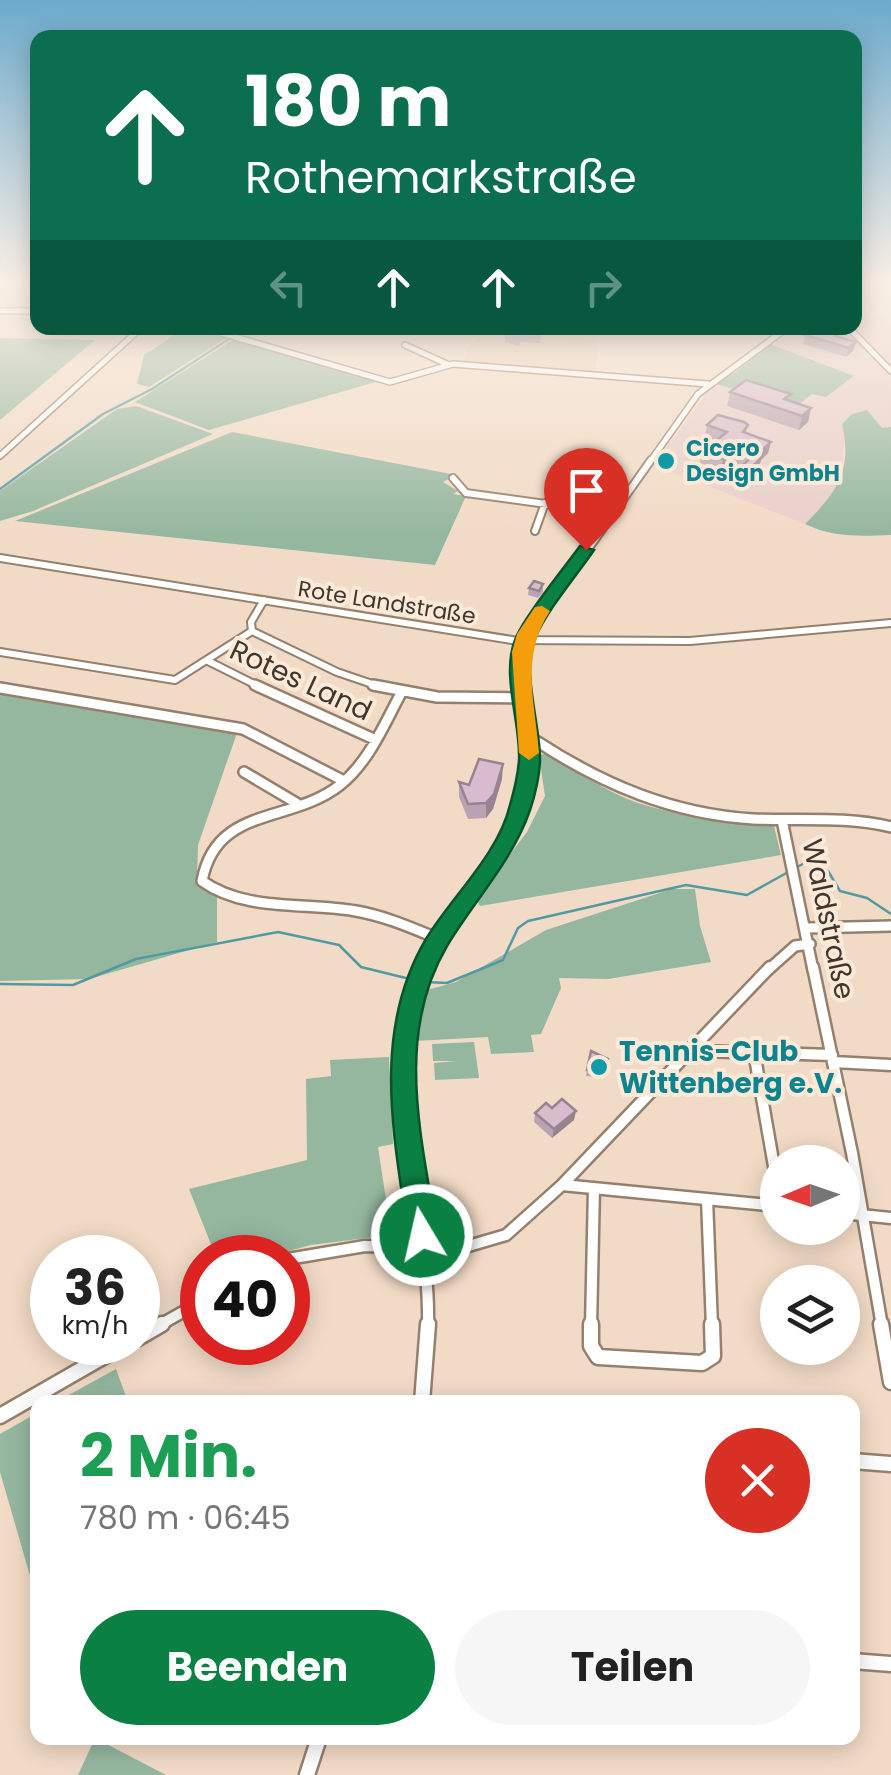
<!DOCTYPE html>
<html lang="de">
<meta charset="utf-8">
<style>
:root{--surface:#fff;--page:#f6f6f6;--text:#222;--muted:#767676;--accent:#0b8043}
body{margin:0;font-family:Poppins,sans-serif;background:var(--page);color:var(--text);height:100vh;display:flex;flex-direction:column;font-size:38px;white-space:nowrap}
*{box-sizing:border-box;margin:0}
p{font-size:32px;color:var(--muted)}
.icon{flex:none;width:55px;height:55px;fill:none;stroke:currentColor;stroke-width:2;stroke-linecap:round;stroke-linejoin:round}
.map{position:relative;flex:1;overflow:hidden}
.details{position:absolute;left:30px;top:1395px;width:830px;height:350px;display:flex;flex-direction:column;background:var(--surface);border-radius:20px;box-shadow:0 5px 25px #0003}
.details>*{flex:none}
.hud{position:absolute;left:30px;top:30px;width:832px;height:305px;border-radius:20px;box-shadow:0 5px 25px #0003;background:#0b6e4f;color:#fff;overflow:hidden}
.needle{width:65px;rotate:268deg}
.fabs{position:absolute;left:760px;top:1145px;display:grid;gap:20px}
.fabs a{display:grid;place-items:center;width:100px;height:100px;border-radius:50%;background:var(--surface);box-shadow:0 5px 25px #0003;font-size:50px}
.speed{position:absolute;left:30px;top:1235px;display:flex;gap:20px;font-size:50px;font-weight:700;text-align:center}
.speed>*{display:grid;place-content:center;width:130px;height:130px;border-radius:50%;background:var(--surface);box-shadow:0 5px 25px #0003;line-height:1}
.speed small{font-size:25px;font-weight:400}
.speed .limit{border:15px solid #d22;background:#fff;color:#111}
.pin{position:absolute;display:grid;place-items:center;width:85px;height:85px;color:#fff;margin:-102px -42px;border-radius:50% 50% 50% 0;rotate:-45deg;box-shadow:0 0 10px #0007}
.pin .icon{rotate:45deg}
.me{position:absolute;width:110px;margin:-55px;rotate:351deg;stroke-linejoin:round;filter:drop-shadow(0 0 8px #0008)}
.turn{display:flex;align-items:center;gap:35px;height:210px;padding:0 50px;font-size:45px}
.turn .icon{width:130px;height:130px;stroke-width:2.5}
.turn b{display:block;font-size:70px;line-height:85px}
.lanes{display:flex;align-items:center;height:95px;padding:0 50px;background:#0003;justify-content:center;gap:50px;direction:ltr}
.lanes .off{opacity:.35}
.round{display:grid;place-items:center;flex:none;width:105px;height:105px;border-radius:52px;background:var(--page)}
.summary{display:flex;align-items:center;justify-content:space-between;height:170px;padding:0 50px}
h1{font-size:60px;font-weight:700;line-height:75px;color:#1e9e55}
.primary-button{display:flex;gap:20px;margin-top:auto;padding:20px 50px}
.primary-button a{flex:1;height:115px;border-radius:60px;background:var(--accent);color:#fff;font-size:40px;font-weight:700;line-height:115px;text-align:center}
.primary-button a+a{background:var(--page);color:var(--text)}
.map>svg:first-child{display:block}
</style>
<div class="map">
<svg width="891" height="1775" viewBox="0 0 891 1775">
<rect width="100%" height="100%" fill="#f2dbc6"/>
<path fill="#edcfb5" d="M499,328h70l-1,10 31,2 -4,33 -133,-10 9,-20z"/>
<path fill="#e9cfc9" d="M886,317l5,5v46l-37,-40 1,-9z
M796,328h48l47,49v50l-46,10 -5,46 -5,11 -30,30 -151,-59 60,-82 99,11 40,-17 -81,-32z"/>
<path fill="#95b7a0" d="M185,328l43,9 -79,50 -12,-3 7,-29z
M0,338l95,2 -95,80z
M234,339l145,42 -170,49 -74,-28z
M770,344l84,32 -28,21 -14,-3 -18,14 -80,-25 22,-11z
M136,406l77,28 -180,77 -33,10v-30l117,-82z
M867,410l15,18 9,-1v108c-31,1 -57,3 -86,-11 31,-31 48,-53 37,-100l10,-10z
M232,432l224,43 -13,7 15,9 -5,3 13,2 -31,69 -420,-44z
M0,691l237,42 -39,112 -1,38 20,13v46l-128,37 -89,2z
M546,753c29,17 57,37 89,49 44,15 93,18 139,24l7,29 -301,51 -4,-7 51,-67 18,-36 -6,-40z
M672,889h23l5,37 11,36 -103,17 -49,-1 2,10 -20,46 -10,1 3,17 -43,2 -3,-17 -73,4 12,-51 29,-8 90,-52z
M474,1042l5,36 -44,2 -1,-17 22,-2h-23l-1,-17z
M389,1057l4,87 -15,3 10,66 -5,23 -72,9 -45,12h-50l-27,-68 118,-29 -1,-81 25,-3 -1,-16z
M116,1369l12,33h-72z
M37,1413v187l-37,-128v-38z
M95,1738l71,37h-88z"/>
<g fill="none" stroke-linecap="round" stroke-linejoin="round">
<path stroke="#529aa3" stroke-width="2.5" d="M237,334l12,-6
M0,489l103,-75 49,-25 80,-52
M426,982l21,1 56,-23 15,-32 10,-7 158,-36 61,10 61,-34 20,10 12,20 27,7 24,16
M0,984l73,1 63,-26 142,-27 61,13 22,22 57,14"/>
<g stroke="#95806d" stroke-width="8">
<path id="minor-far4" d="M0,311h38
M204,328l186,54 63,-18 255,20
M849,328l42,43
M405,345l44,20
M0,456l141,-128
M649,463l49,-69 89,-66"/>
</g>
<g stroke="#95806d" stroke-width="10">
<path id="minor-far3" d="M453,478l13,15 146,20
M535,531l10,-28
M0,558l512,82 178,1 201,-18
M252,631l85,41 44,15
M0,652l175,28 77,-49 -1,-9 13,-22
M208,661l52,26
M521,687l3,-47 127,-180"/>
</g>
<g stroke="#95806d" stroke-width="14">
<path id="minor-far2" d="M255,685l121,55
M373,685l64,12 88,1
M0,688l243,41 101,52
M400,695c-16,30 -32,68 -60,90 -49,39 -124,20 -138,96 43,31 104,21 154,30 29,5 56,17 83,28
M538,742c66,43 135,72 215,77 46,2 93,-3 138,8
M244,772l54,32
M782,820l31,150
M807,928l84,-2
M424,970c30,-64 96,-119 104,-192 3,-31 -4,-63 -7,-93
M768,970l27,-24 15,-2"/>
</g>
<g stroke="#95806d" stroke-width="15">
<path id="minor-far1" d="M425,967c-54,117 6,239 3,359
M813,967l39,186 30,173
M692,1047l9,4 131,4
M754,1052l24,137
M834,1062l57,3
M562,1185l216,21
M707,1199l5,127
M842,1213l49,5
M288,1259l77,-13 100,1 41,-12 56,-50 208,-218
M158,1326l44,-25
M591,1326l3,-138"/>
</g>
<g stroke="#95806d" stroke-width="19">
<path id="minor" d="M591,1324v22l7,11 104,6 11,-7 -1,-32
M881,1324l10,58
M138,1338l24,-14
M422,1402l6,-78
M0,1416l129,-74
M852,1461l39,3
M852,1661l39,3
M307,1775l12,-37"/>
</g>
<use href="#minor-far4" stroke="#fff" stroke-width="5"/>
<use href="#minor-far3" stroke="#fff" stroke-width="6"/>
<use href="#minor-far2" stroke="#fff" stroke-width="9"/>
<use href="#minor-far1" stroke="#fff" stroke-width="10"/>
<use href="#minor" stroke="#fff" stroke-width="14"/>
</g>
<path fill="#baa2b0" d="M543,328l-3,15 -20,-1 -1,4 -14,-4v-12z
M840,331l-2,6 15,14 -7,6 -43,-13 2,-9z
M730,392l61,2 -2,7 22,7 -3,14 -9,8 -72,-24z
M707,425h41l-2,8 25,9 -3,11 -7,7 -3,10 -12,12 -8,-3 3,-12 -12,-5 -8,8 -21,-7 2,-11 14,-11 -11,-4z
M543,584v8l-5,6 -10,-3 1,-7z
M502,779l-9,30 -7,9 -18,1 -9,-22v-15l10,3z
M591,1051l17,8 -4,19 -18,-2z
M552,1108l22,12 -22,18 -18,-16 1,-9z"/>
<path fill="#978490" d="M856,342l-3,9 -7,6 3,-9z
M811,408l-3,14 -9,8 3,-14z
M771,442l-3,11 -7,7 -3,10 -12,12 9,-26z
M731,451l-2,11 -8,8 2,-11z
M503,764l-1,15 -9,30 -7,9v-15z
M576,1111l-2,9 -22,18 2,-9z"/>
<path fill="#d8bccd" stroke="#978490" stroke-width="2.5" d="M506,328h36l-1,4 -20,-2 -1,4 -15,-4z
M815,328h16l9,3 -5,5 21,6 -7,6 -44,-13z
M746,380l45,14 -7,5 27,9 -9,8 -72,-24z
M718,415l26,7 4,3 -5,7 28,10 -16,14 6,2 -12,12 -8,-3 10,-10 -20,-6 -8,8 -21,-7 25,-20 -20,-7z
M534,581l9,3 -4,7 -10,-3z
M479,759l24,5 -9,30 -8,9 -18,1 -9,-22 10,3z
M591,1051l17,8 -2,12 -19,-1z
M562,1099l14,12 -22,18 -19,-16 11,-10 6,5z"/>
<linearGradient id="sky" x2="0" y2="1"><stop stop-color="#6caacc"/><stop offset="0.53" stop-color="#f9efe5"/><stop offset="1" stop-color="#f9efe5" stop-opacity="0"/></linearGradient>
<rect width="891" height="532" fill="url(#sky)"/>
<path fill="#0b8043" stroke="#07532c" stroke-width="2.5" d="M580,546l14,4c-19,28 -45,57 -59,88 -14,29 5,87 5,120 0,16 -5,38 -10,52 -17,50 -56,91 -83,136 -53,90 -25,193 -10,289l-4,10 -11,4 -10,-4 -4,-10c-14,-100 -37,-203 18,-296 26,-43 72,-84 84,-134 4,-14 8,-30 9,-45 2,-37 -18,-84 -4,-120 8,-22 49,-72 65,-94z"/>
<path fill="#f59e0b" d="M542,606l8,5c-30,46 -15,89 -11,142l-10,7 -10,-7 -7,-101 5,-18 18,-27z"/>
<g fill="#0f9aa8" stroke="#fce9d8" stroke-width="4">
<circle cx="666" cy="461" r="10"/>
<circle cx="599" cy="1067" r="10"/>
</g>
<g text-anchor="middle" stroke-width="8" stroke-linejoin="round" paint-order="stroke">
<g font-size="22" font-weight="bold" fill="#0d838f" stroke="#fce9d8" text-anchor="start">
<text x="686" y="456">Cicero<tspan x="686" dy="25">Design GmbH</tspan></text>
</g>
<g font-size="22" fill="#3f362e" stroke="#fce9d8">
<text transform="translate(387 602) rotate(9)" y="8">Rote Landstraße</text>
</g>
<g font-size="28" fill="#3f362e" stroke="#fce9d8">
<text transform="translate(301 680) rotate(25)" y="10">Rotes Land</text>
<text transform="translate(829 919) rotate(78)" y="10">Waldstraße</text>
</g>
<g font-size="28" font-weight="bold" fill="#0d838f" stroke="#fce9d8" text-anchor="start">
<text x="619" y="1061">Tennis-Club<tspan x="619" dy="32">Wittenberg e.V.</tspan></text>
</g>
</g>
</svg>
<div class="fabs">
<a><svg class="needle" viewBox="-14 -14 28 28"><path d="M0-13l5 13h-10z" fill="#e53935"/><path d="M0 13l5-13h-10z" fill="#767676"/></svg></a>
<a><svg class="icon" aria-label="layers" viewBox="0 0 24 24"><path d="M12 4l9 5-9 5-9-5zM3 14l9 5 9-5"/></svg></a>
</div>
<div class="speed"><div>36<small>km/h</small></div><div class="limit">40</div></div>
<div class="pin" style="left:586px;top:550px;background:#d93025"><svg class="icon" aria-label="arrive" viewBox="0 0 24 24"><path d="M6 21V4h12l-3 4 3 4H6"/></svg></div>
<svg class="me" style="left:422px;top:1235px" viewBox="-20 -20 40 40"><circle r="17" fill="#0b8043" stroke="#fff" stroke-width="3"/><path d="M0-11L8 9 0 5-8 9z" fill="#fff"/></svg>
<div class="hud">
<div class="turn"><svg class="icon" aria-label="ahead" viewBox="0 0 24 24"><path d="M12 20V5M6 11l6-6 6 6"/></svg><div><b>180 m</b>Rothemarkstraße</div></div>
<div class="lanes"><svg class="icon off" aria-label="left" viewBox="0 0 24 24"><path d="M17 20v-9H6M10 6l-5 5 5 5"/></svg><svg class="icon" aria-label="ahead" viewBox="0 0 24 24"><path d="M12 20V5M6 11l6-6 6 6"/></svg><svg class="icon" aria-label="ahead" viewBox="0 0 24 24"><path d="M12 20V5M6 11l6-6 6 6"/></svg><svg class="icon off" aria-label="right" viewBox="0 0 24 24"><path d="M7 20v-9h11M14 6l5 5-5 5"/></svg></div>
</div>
<section class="details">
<div class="summary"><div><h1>2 Min.</h1><p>780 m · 06:45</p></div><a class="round" style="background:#d93025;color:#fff"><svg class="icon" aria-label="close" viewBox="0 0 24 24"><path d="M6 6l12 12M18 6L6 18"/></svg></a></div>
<div class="primary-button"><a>Beenden</a><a>Teilen</a></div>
</section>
</div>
